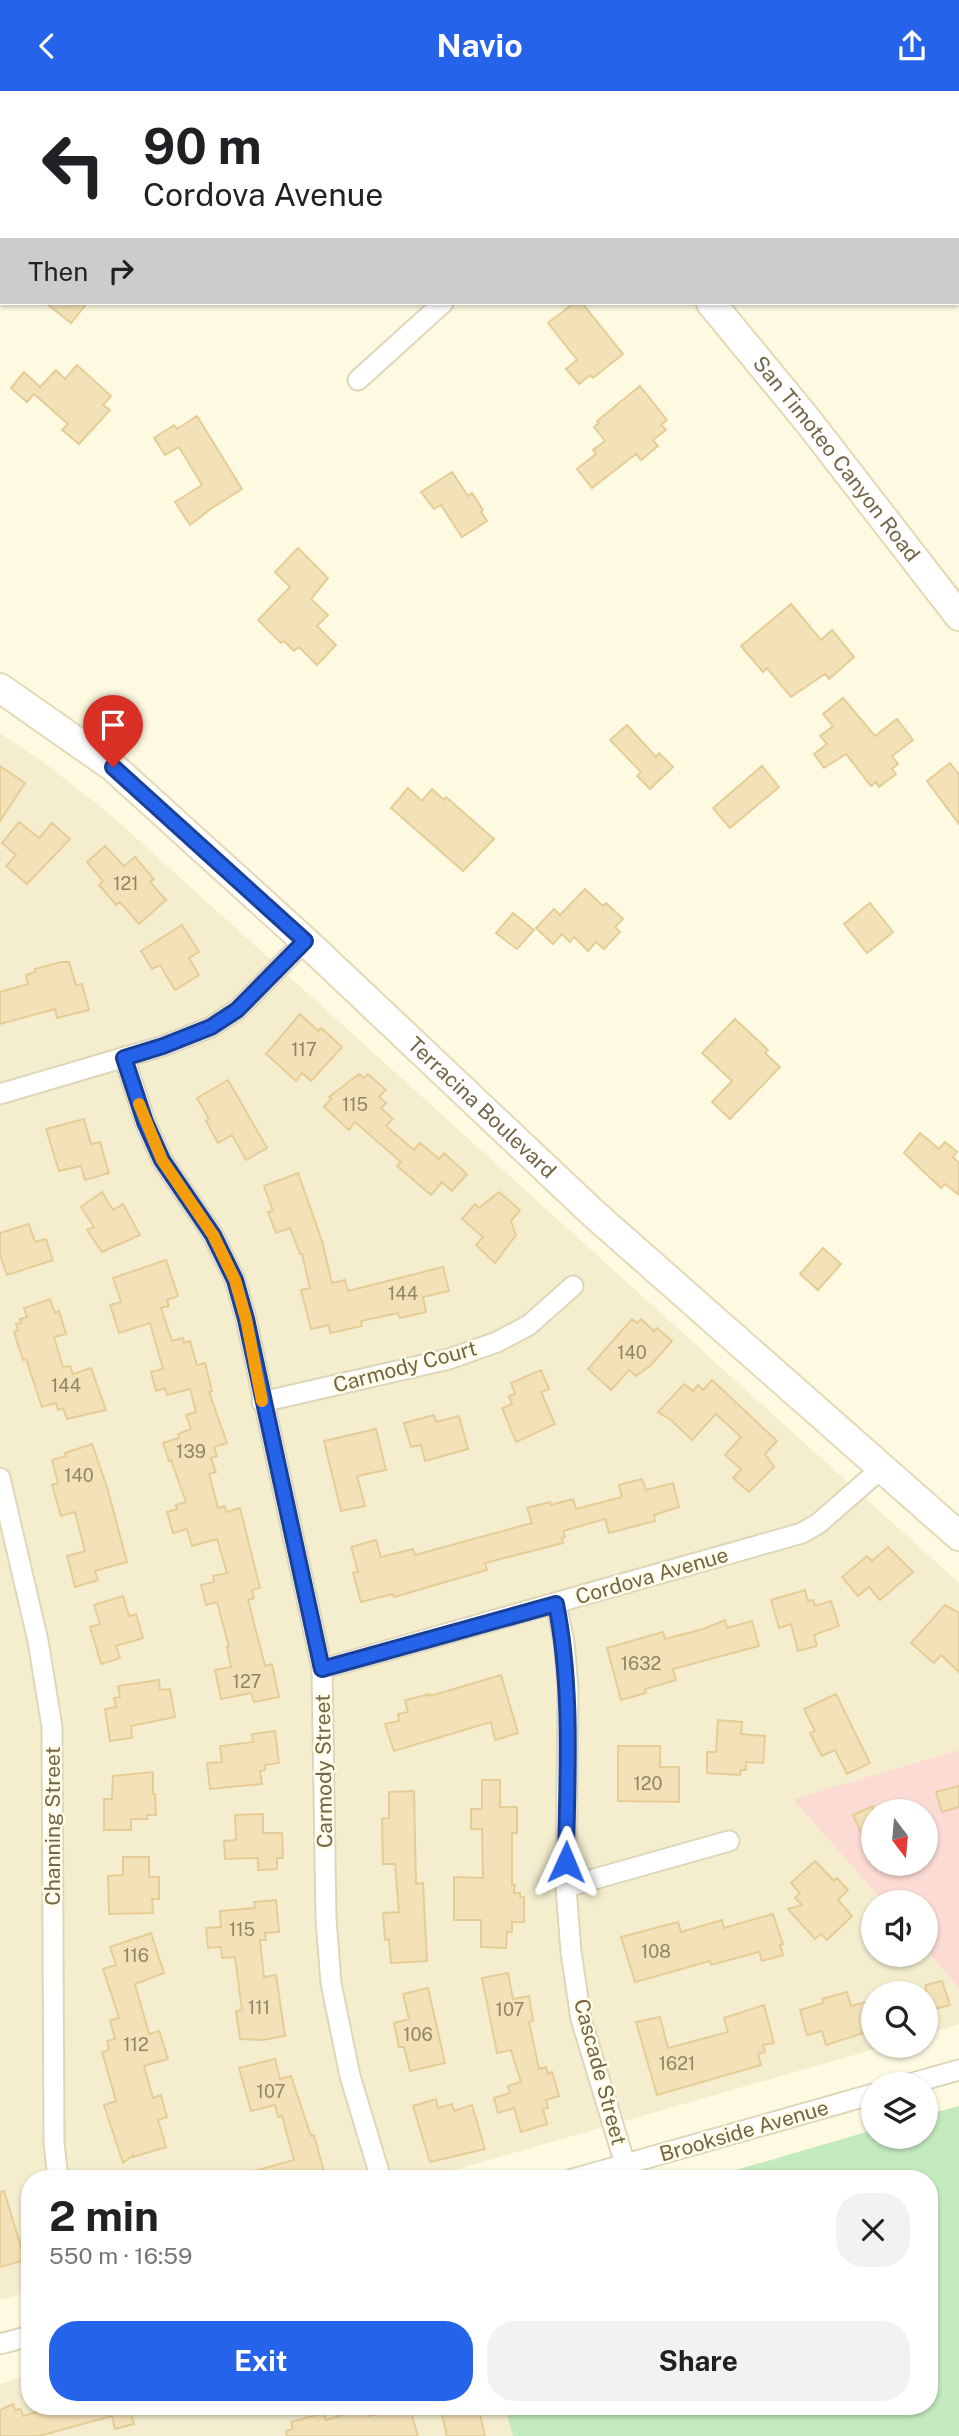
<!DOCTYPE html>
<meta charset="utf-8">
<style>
:root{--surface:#fff;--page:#f2f2f2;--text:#202124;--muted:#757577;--accent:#2563eb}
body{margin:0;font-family:"Public Sans",sans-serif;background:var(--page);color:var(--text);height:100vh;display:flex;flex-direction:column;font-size:26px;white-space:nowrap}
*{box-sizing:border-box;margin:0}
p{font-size:23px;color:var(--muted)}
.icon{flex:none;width:38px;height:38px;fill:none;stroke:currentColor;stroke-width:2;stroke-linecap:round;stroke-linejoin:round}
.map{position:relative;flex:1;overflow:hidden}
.details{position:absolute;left:21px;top:2079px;width:917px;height:245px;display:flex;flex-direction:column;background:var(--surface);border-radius:28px;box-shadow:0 2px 5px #0004}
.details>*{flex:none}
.top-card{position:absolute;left:0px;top:0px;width:959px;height:214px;box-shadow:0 2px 5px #0004;background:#fff;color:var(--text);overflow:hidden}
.needle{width:46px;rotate:164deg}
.fabs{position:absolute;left:861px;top:1708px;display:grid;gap:14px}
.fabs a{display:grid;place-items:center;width:77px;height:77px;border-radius:50%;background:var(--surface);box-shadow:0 2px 5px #0004;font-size:35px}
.pin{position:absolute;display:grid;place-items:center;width:60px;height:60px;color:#fff;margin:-72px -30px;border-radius:50% 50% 50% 0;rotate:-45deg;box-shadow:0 0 7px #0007}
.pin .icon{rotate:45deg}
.me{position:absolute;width:77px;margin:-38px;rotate:1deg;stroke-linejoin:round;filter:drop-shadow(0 0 5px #0008)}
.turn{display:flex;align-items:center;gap:24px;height:147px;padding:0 28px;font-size:32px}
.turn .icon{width:91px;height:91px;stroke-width:2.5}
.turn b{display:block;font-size:49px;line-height:60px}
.then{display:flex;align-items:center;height:66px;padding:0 28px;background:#0003;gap:14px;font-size:26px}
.round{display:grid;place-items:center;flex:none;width:74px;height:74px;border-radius:28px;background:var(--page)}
.head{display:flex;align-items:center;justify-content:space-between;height:119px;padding:0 28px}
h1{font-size:42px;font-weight:700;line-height:52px}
.action{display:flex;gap:14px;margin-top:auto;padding:14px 28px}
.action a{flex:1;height:80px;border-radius:28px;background:var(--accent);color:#fff;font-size:28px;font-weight:700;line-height:80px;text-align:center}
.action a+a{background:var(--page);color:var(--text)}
header{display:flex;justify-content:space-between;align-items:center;height:91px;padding:0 28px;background:var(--accent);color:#fff;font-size:32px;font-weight:700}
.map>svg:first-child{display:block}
</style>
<header><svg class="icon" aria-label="back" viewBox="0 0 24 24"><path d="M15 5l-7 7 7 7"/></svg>Navio<svg class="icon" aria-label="share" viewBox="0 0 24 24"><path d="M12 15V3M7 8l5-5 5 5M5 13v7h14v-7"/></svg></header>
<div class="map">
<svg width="959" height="2345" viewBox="0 0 959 2345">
<rect width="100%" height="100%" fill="#fdfae1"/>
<path fill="#f4eecf" d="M0,642l46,31 66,52 847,767v167l-165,49 90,103h-11v53h53v-5l33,38v36l-33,10v-41h-53v53h12l-462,133h-393v113l-30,8z
M30,2284v31h474l9,30h-513v-52z"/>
<path fill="#fbdbd3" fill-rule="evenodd" d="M959,1659v238l-33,-38v-48h-42l-91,-103zM873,1720h53v53h-53z"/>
<path fill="#c4eabf" d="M959,2015v330h-446l-9,-30h425v-227h-224l168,-49v7h53v-22z"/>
<path fill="#f3e1b7" stroke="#e6cd97" stroke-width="2" d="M46,212h41l-16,20z
M574,212h8l41,51 -30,24 -3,-3 -11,9 -13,-15 11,-9 -29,-37z
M77,274l34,31 -8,9 7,5 -31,34 -17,-14 6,-6 -34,-30 -7,8 -16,-14 13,-16 16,15 16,-17 9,9z
M640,295l27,34 -6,5 5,5 -13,10 5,6 -17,14 -5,-6 -44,34 -15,-19 19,-15 -3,-4 12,-9 -11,-14 5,-4 -2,-2z
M197,325l45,73 -30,19 -22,17 -15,-23 27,-17 -23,-38 -14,8 -11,-17 20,-13 3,4z
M452,381l16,24 4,-3 11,17 -2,2 6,9 -25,16 -21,-32 -7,4 -13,-17z
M298,457l30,30 -17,21 17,16 -11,11 19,19 -19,20 -18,-18 -5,4 -10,-10 -3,2 -23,-23 32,-33 -15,-15z
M791,513l30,36 11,-10 22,27 -25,22 -4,-5 -34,23 -24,-29 -4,4 -22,-26z
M843,607l32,38 22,-17 16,21 -21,16 6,8 -6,5 4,5 -17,13 -3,-5 -5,4 -25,-32 -22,14 -10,-14 13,-10 -7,-8 13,-10 -10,-12z
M627,634l29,32 3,-4 14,14 -23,22 -13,-13 4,-4 -31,-32z
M950,672l9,12v49l-32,-43z
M0,675l25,17 -25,38z
M762,675l17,21 -49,41 -17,-20z
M408,697l14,13 10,-12 12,11 2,-3 48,42 -31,32 -72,-63z
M19,731l20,16 13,-15 18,16 -43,45 -21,-18 10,-11 -14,-12z
M105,755l19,20 11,-9 19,22 -4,3 16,18 -27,24 -19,-22 -4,3 -17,-20 4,-4 -16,-19z
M585,798l18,17 3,-3 17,16 -8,8 5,5 -16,17 -8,-7 -8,9 -14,-14 -4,5 -8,-8 -9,10 -17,-16 18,-19 6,6z
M870,812l23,29 -26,21 -23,-29z
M513,822l21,17 -17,19 -21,-16z
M182,834l17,27 -10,6 10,17 -24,15 -15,-25 -8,4 -11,-18z
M61,871h8l7,23 6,-1 7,26 -32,8 -2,-9 -55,15v-32l28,-8 -2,-9 9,-3v-3z
M300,923l18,17 3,-3 21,19 -31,34 -9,-8 -6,8 -30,-27z
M735,928l33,31 -3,3 15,14 -50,52 -18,-17 20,-21 -30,-28z
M359,983l5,4 4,-4 18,16 -7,7 7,6 -5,5 12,11 -7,7 28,24 6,-7 19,16 5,-6 23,21 -15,17 -10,-9 -11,13 -34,-29 4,-4 -46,-40 -6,8 -25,-23 7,-8 -2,-2z
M228,989l39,68 -21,12 -14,-25 -14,8 -12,-22 3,-2 -12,-21z
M84,1028l7,25 9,-2 9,31 -24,7 -4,-14 -22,5 -13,-42z
M920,1042l19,16 6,-7 12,10 -4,5 6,6v32l-14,-11 -4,4 -37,-35z
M298,1082l24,68 10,42 13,-3 3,11 95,-24 6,24 -26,6 3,15 -26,6 -2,-5 -37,8 1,5 -32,7 -1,-8 -18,4 -10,-39 9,-2 -8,-34h-2l-10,-26 -14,5 -8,-21 5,-1 -9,-25z
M102,1101l11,18 10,-6 17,31 -38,17 -15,-22 7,-3 -13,-20z
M499,1101l21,18 -9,11 5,14 -21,28 -19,-18 7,-8 -21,-18 13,-15 4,4z
M29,1133l6,18 11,-3 7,21 -46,15 -7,-20v-22z
M823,1157l18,16 -23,26 -18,-16z
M166,1169l12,36 -11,4 2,6 -8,2 11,33 11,-3 1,5 6,-2 7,24 8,-2 7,28 -3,1 18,51 -13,4 3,9 -6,2 5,14 -7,2 9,34 7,-2 1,6 14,-4 20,80 -8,2 2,8 -6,2 17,66 7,-2 7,33 -25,5 -3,-9 -30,6 -6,-29 16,-3 -4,-20h2l-12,-45 -11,3 -5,-20 13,-3 -1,-6 14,-3 -10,-34 -25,7 -5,-17 -14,4 -6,-21 10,-3 -1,-4 10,-3 -15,-42 -2,1 -6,-18 16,-5 -1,-4 13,-5 -5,-14 10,-3 -6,-23 -23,6 -2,-7 -9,3 -5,-19 12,-3 -13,-46 -31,10 -9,-28 11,-3 -8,-24z
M50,1208l5,14 4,-2 7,23 -12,3 9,30 7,-1 3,8 18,-6 15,42 -39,9 -4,-11 -5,2 -2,-7 -14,4 -16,-48 -3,1 -9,-28 4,-2 -2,-6 5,-1 -1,-4 7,-2 -3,-9z
M632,1228l5,4 4,-4 13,12 3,-3 15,13 -21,24 -15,11 -7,-6 -18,20 -23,-21z
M541,1279l8,19 -8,3 14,32 -39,18 -14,-34 10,-4 -3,-8 6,-2 -4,-11z
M712,1289l65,61 -12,13 9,13 -25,25 -16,-14 8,-9 -16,-14 16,-18 -25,-23 -24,26 -21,-20 -13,-8 26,-28 9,7 5,-6 5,5z
M434,1324l2,7 23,-6 9,33 -43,12 -4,-16 -10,2 -7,-24z
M376,1338l10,41 -29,6 8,30 -24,5 -17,-70z
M92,1353l15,43 20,75 -32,9 3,9 -23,7 -8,-31 18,-5 -10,-39 -14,4 -9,-31 6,-2 -6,-23 14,-4 -1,-3z
M642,1388l4,11 27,-7 6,24 -25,8 1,6 -46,12 -4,-14 -42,12 2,6 -3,1 1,5 -78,20 2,7 -93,27 -1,-3 -32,8 -8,-29 5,-1 -7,-25 25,-7 5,17 32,-8 2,6 117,-32 -5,-15 23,-6 1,3 22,-6 3,10 46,-12 -3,-12z
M888,1456l25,25 -33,28 -11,-13 -11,9 -16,-19 25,-21 5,5z
M805,1499l3,11 5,-1 2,6 16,-5 8,25 -25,9 3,11 -19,5 -7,-27 -12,4 -8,-28z
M123,1505l6,20 7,-2 7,24 -27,8 4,12 -19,6 -11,-37 10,-3 -6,-19z
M945,1514l14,8v59l-18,-17 -7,8 -23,-20z
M725,1529l2,8 25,-7 7,25 -86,23 3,11 -31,9 1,4 -25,7 -14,-52 56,-16 2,7 38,-10z
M501,1584l17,58 -23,7 -4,-18 -97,29 -9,-27 14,-3 -1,-7 10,-2 -3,-12 25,-6v2z
M159,1589l1,10 10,-1 5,28 -44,9 1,12 -22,3 -5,-32 11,-2 -2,-9 6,-1 -2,-11z
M836,1603l34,69 -23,11 -12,-24 -13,6 -12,-23 5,-2 -11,-22z
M718,1629l24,2 -1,12 24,2 -2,27 -17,-1v8h-5l-1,5 -33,-2v-21h9z
M275,1640l4,32 -14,2v5l-5,1 2,13 -52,5 -3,-26 15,-1 -2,-16 33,-4 -1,-8z
M618,1655h42v21h19v35l-61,-1z
M153,1681v22h2l1,21h-9v4h-16v11h-27v-31h8l1,-23z
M482,1689h18v27h17v26h-5v52h3l-1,8h6v4h4v25h-12v10h-5l-1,16 -25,-1v-27h-27v-43l29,1 -1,-49h-11v-20h11z
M959,1695v21l-17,5 -6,-20z
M414,1700l2,93 7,-1 4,78 -36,2 -2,-24 -4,1 -2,-27 16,-1 -4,-48h-12l-1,-45 7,-1v-26z
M873,1715v52l-20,-43z
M263,1723v19h19l1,25h-6v11l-19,1v-12l-33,1 -1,-18 12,-1 -1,-25z
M123,1766h26v20h10v22h-7l1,14 -44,1 -1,-38 15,-1z
M815,1770l19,20 3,-3 11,12 -10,10 14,16 -25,24 -6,-6 -6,5 -27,-30 14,-4 -7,-7 5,-5 -9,-10z
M276,1809l3,32 -14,1 1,7h-6l4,37 12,-2 9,61 -22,4 -23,-1 -4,-28 6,-1 -7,-53 -13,1 -1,-11 -13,1 -2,-20 15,-1 -1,-16 35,-3 -1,-6z
M773,1823l10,30 -3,1 3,10 -21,6 -3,-9 -48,13 -1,-4 -75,21 -14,-45 57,-15 3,10 41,-12 2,8z
M151,1842l13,40 -29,11 14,50 10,-3 9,28 -24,7 9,32 8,-3 6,22 -9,3 8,27 -33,10v-2l-10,8 -19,-58 12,-4 -14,-49 7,-2 -2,-9 8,-2 -5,-19 9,-2 -16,-49 13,-4 -6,-18z
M508,1882l5,26 16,-3 4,25 -4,1 10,47 7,-2 2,7 4,-2 7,24 -13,4 2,8 -5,1 4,15 -26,8 -7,-24 -16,5 -4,-15 16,-5 -2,-7 13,-4 -10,-32 -14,3 -15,-75z
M942,1890l8,24 -24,6v-26z
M428,1897l17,75 -35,8 -6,-24h-5l-5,-24 15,-4 -6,-25z
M847,1901l4,14 22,-6v30l-47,15 -4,-14 -15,4 -7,-25 23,-7 -1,-4z
M764,1914l10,38 -11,2 2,7 -7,2 3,11 -104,30 -21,-73 24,-5 8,31 60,-16 -4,-14z
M275,1968l5,20 11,-3 20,60 3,-1 12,44h-82l-1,-5 51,-14 -12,-44 -4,1 -3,-12 -24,6 -12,-43z
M436,2008l2,9 14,-4 2,7 18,-6 13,44 -55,13 -17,-56z
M4,2100l21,69 -25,7v-75z
M13,2313l2,6 6,-1 2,7 36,-10h70l5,18 -19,5 -3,-13 -73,20h-39v-26z
M401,2315h8l9,30h-131l-1,-5 7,-2 -2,-7 33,-9 2,7 40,-12 3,8z
M440,2315h38l7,30h-38z"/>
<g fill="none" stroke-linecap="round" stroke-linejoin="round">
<g stroke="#ded6b9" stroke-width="23">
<path id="minor" d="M358,289l85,-77
M124,966l21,65 17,38 51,75 22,45 11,39 76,350 4,250 5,64 19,93 31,103
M0,1003l163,-48 48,-19 26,-17 68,-69
M262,1311l187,-43 48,-17 32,-17 44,-39
M0,1387l38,163 14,86 2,416 4,36
M556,1513l8,38 4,46 -2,199 5,65 10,67 44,145
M322,1578l480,-136 17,-10 63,-55
M566,1796l163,-46
M909,1993l50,-14
M573,2088l300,-85
M0,2253l30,-8"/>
</g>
<g stroke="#e3d9b7" stroke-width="32">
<g id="secondary">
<path d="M411,0l2,2"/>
<path id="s1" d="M711,212l97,118 151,195"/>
<path id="s2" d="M0,597l113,79 192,174 289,273 365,322"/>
</g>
</g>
<use href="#minor" stroke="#fff" stroke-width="19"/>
<use href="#secondary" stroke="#fff" stroke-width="28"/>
</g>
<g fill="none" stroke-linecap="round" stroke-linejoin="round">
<g stroke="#184099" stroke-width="18">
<path id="route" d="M113,676l192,174 -68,69 -26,17 -48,19 -39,12 21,64 17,38 51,75 22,45 11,39 76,350 234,-65c17,85 11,172 10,258"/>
</g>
<use href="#route" stroke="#2563eb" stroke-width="12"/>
<path stroke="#f59e0b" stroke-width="12" d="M139,1013l23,56 51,75 22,45 11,39 16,82"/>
</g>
<g text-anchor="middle" stroke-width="5" stroke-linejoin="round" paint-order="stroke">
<g font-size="18" fill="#948463">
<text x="126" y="799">121</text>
<text x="304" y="965">117</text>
<text x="355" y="1020">115</text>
<text x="403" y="1209">144</text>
<text x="632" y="1268">140</text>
<text x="66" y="1301">144</text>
<text x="191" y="1367">139</text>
<text x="79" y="1391">140</text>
<text x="641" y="1579">1632</text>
<text x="247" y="1597">127</text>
<text x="648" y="1699">120</text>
<text x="242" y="1845">115</text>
<text x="656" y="1867">108</text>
<text x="136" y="1871">116</text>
<text x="259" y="1923">111</text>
<text x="510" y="1925">107</text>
<text x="418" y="1950">106</text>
<text x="136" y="1960">112</text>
<text x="677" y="1979">1621</text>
<text x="271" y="2007">107</text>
</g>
<g font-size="21" fill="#746547" stroke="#fffde7">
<text dy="7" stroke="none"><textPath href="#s1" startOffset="200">San Timoteo Canyon Road</textPath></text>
<text dy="7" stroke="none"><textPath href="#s2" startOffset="640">Terracina Boulevard</textPath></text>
<text transform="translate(405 1276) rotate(-15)" y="7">Carmody Court</text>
<text transform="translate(652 1485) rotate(-16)" y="7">Cordova Avenue</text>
<text transform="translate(324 1680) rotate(-91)" y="7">Carmody Street</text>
<text transform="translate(53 1735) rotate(-90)" y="7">Channing Street</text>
<text transform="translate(600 1981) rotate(75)" y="7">Cascade Street</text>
<text transform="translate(744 2040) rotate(-16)" y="7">Brookside Avenue</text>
</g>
</g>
</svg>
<div class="fabs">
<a><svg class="needle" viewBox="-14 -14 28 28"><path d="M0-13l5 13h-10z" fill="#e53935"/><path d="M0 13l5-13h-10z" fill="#757577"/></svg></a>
<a><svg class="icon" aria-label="sound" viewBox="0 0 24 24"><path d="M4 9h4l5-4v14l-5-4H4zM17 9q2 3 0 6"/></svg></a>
<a><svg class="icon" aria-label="search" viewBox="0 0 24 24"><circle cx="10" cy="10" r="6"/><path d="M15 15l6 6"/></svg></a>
<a><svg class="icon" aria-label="layers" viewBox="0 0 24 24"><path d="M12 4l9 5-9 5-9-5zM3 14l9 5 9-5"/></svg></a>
</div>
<div class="pin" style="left:113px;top:676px;background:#d93025"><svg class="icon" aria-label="arrive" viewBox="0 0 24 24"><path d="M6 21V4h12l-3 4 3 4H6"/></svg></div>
<svg class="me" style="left:566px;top:1771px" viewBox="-20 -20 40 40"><path d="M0-17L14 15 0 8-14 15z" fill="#2563eb" stroke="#fff" stroke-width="4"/></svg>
<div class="top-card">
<div class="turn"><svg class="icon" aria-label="left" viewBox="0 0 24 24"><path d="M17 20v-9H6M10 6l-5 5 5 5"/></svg><div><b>90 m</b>Cordova Avenue</div></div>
<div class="then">Then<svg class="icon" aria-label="right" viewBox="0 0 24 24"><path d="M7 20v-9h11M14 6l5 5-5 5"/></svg></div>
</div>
<section class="details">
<div class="head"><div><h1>2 min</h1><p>550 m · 16:59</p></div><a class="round"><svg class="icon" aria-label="close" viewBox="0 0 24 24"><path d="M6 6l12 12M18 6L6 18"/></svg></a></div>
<div class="action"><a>Exit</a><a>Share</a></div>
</section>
</div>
